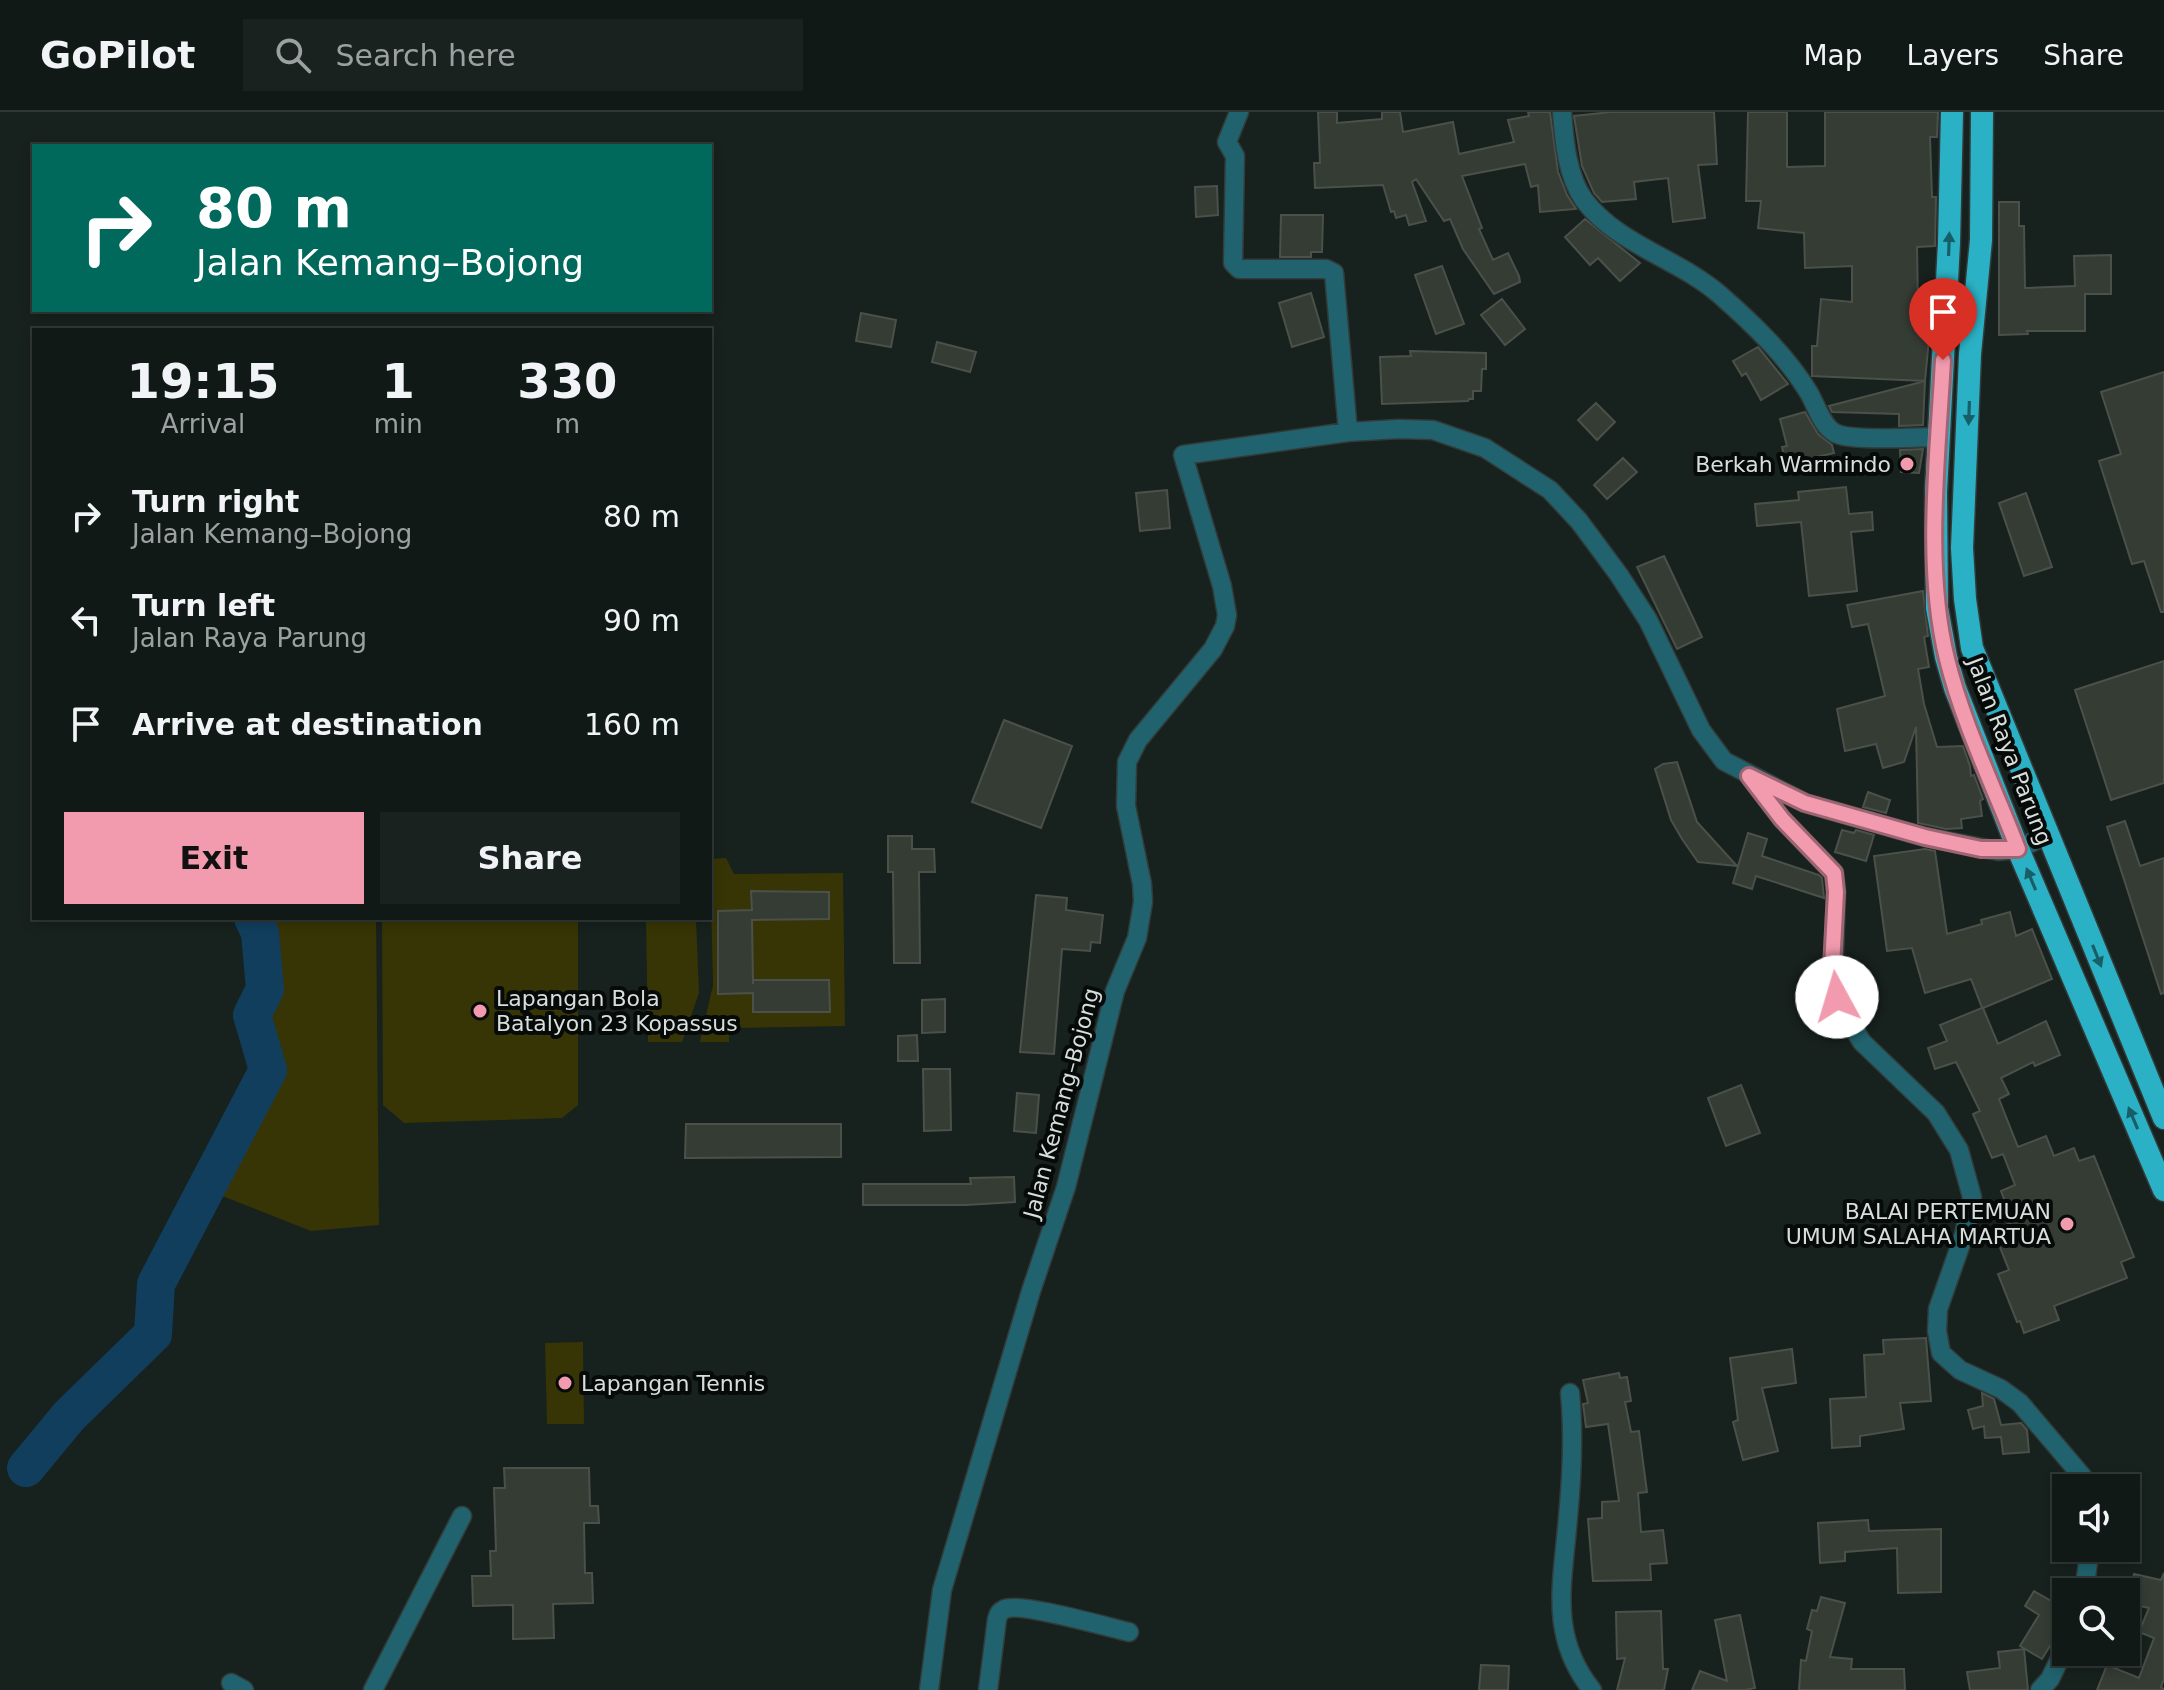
<!DOCTYPE html>
<meta charset="utf-8">
<style>
:root{--surface:#111916;--page:#1a221f;--text:#f1f3f6;--muted:#9ca0a1;--line:#303835;--accent:#f29aae}
body{margin:0;font-family:"DejaVu Sans",sans-serif;background:var(--page);color:var(--text);height:100vh;display:flex;flex-direction:column;font-size:30px;white-space:nowrap}
*{box-sizing:border-box;margin:0}
p{font-size:26px;color:var(--muted)}
.icon{flex:none;width:44px;height:44px;fill:none;stroke:currentColor;stroke-width:2;stroke-linecap:round;stroke-linejoin:round}
.map{position:relative;flex:1;overflow:hidden}
.drawer{position:absolute;left:32px;top:216px;width:680px;height:592px;display:flex;flex-direction:column;background:var(--surface);border-radius:0px;box-shadow:0 4px 12px #0003,0 0 0 2px var(--line)}
.drawer>*{flex:none}
.top-card{position:absolute;left:32px;top:32px;width:680px;height:168px;border-radius:0px;box-shadow:0 4px 12px #0003,0 0 0 2px var(--line);background:#00695c;color:#fff;overflow:hidden}
.controls{position:absolute;left:2052px;top:1362px;display:grid;gap:16px}
.controls a{display:grid;place-items:center;width:88px;height:88px;border-radius:0px;background:var(--surface);box-shadow:0 4px 12px #0003,0 0 0 2px var(--line);font-size:40px}
.pin{position:absolute;display:grid;place-items:center;width:68px;height:68px;color:#fff;margin:-82px -34px;border-radius:50% 50% 50% 0;rotate:-45deg;box-shadow:0 0 8px #0007}
.pin .icon{rotate:45deg}
.me{position:absolute;width:88px;margin:-44px;rotate:354deg;stroke-linejoin:round;filter:drop-shadow(0 0 6px #0008)}
.turn{display:flex;align-items:center;gap:28px;height:168px;padding:0 32px;font-size:36px}
.turn .icon{width:104px;height:104px;stroke-width:2.5}
.turn b{display:block;font-size:56px;line-height:68px}
.eta{display:flex;justify-content:space-evenly;align-items:center;height:136px;text-align:center}
.eta b{font-size:48px;font-weight:800;line-height:56px}
.button{display:flex;gap:16px;margin-top:auto;padding:16px 32px}
.button a{flex:1;height:92px;border-radius:0px;background:var(--accent);color:#111;font-size:32px;font-weight:800;line-height:92px;text-align:center}
.button a+a{background:var(--page);color:var(--text)}
ul{padding:0;list-style:none}
li{display:flex;align-items:center;gap:24px;height:104px;padding:0 32px}
li div{flex:1}
li b{display:block;font-size:30px}
li em{font-style:normal}
header{display:flex;align-items:center;gap:48px;box-sizing:border-box;height:112px;padding:0 40px;background:var(--surface);border-bottom:2px solid var(--line)}
header strong{font-size:38px}
nav{display:flex;gap:44px;margin-inline-start:auto;font-size:28px}
.search{width:560px;height:72px;background:var(--page);display:flex;align-items:center;gap:20px;box-sizing:border-box;padding:0 28px;border-radius:0px;color:var(--muted);font-size:30px}
.map>svg:first-child{display:block}
</style>
<header>
<strong>GoPilot</strong>
<div class="search"><svg class="icon" aria-label="search" viewBox="0 0 24 24"><circle cx="10" cy="10" r="6"/><path d="M15 15l6 6"/></svg>Search here</div>
<nav><a>Map</a><a>Layers</a><a>Share</a></nav>
</header>
<div class="map">
<svg width="2164" height="1578" viewBox="0 0 2164 1578">
<rect width="100%" height="100%" fill="#17211e"/>
<path fill="#373505" d="M726,746l8,16 109,-1 2,153 -116,2v14h-29l13,-57 -3,-126z
M267,806h109l3,307 -68,6 -94,-37 67,-126 -19,-54 16,-29 -10,-58z
M382,806h196v187l-16,13 -158,5 -21,-18z
M646,806l50,2 3,73 -17,49h-34z
M583,1230l1,82h-37l-2,-81z"/>
<g fill="none" stroke-linecap="round" stroke-linejoin="round">
<path stroke="#123e5e" stroke-width="38" d="M26,1356l43,-52 84,-82 3,-50 112,-214 -16,-55 13,-26 -5,-56 -7,-15"/>
</g>
<path fill="#353c34" stroke="#4b514a" stroke-width="2" d="M1318,0h19v11l45,-4v-7h18l3,20 50,-10 6,32 55,-12 -6,-22 21,-4 -1,-4h22l8,60 9,23 9,14 -36,3 -2,-27 -7,2 -6,-23 -63,12 20,52 -3,1 14,31 15,-7 11,23 1,6 -26,12 -31,-45 -13,-30 -6,2 -28,-42 -4,3 14,39 -17,4 -3,-10 -10,3 -2,-7 -3,1 -8,-27 -68,3 -1,-25h6z
M1611,0h103l3,52 -19,1 7,53 -32,4 -5,-44 -34,4 2,17 -34,3 -8,-9 -12,-27 -8,-50z
M1748,0h39v55l38,-1v-54h113l-1,25h-7l2,60h4l-1,49 -18,1 1,59 14,1 -7,74 -113,-5v-30h5l4,-47 31,3v-36l-47,2 -1,-35 -46,-5 3,-27h-15z
M1217,74l1,29 -22,2 -1,-30z
M1999,90h20v24h5l1,62 50,-2 -1,-30 37,-1v39h-26v37h-58l1,3 -29,1z
M1281,103h42l-1,37h-11v5h-31z
M1585,107l55,44 -20,18 -22,-23 -8,7 -25,-28z
M1442,154l22,58 -28,10 -21,-59z
M1311,181l13,44 -32,10 -13,-44z
M1502,187l23,30 -20,16 -24,-30z
M861,201l35,7 -5,27 -35,-6z
M937,230l39,10 -6,20 -38,-10z
M1758,235l30,37 -27,16 -15,-27 -4,3 -9,-15z
M1410,239l76,2v16h-4l-1,22h-8v8h-4l-1,2 -86,3 -2,-47 31,-1z
M2164,260v240h-3l-17,-51 -12,3 -33,-103 22,-7 -20,-62z
M1925,269l-2,44 -24,1v-12l-67,-2 -3,-6z
M1596,291l19,19 -18,18 -19,-20z
M1805,300l13,22 14,11 2,8 -48,11 -4,-17 5,-1 -7,-27z
M1923,337l-4,24 -18,-1 -1,-22z
M1623,346l14,14 -30,27 -13,-14z
M1846,375l3,27 23,-2 1,18 -22,2 6,59 -48,5 -8,-74 -44,4 -2,-22 44,-4 -1,-8z
M1167,378l3,38 -30,3 -4,-38z
M2026,381l26,74 -28,9 -25,-73z
M1664,444l38,81 -25,12 -40,-82z
M1923,479l5,45 -4,1 5,30 -11,2 6,35 13,43 26,-1 7,20 1,10 3,-1 9,24 -3,2 2,15 -21,3 1,9 -16,1 -28,-6 -2,-96 -12,35 -21,6 -7,-24 -31,7 -8,-42 48,-13 -17,-72 -16,3 -5,-22z
M2164,549v122l-53,17 -36,-110z
M1004,608l68,26 -31,82 -69,-26z
M1677,650l20,60 40,44 -39,-4 -16,-23 -11,-19 -16,-51 8,-5z
M1868,680l22,8 -4,13 -23,-6z
M2125,709l15,45 24,-8v135l-3,1 -54,-167z
M1842,718l12,3 2,-3 18,5 -8,26 -31,-9z
M1748,721l19,6 -5,17 57,19 3,3 2,20 -68,-22 -4,13 -19,-6z
M888,724h24v13h22l1,23h-16l1,91h-26l-1,-91h-5z
M1925,737l10,2 12,83 35,-10 -1,-4 29,-8 6,24 16,-7 20,50 -69,29 15,36 48,-23 14,34 -25,11 -2,-4 -32,16 8,16 -10,5 19,48 28,-11 8,20 20,-8 5,13 15,-5 40,101 -13,5 6,16 -73,28 5,14 -35,13 -4,-12 -3,1 -19,-48 11,-4 -16,-40 20,-8 -12,-31 14,-6 -12,-31 -11,4 -19,-44 7,-3 -24,-49 -21,7 -7,-21 19,-7 -7,-16 42,-17 -11,-29 -46,14 -13,-45 -25,3 -13,-95z
M751,779l78,1v27l-77,1 1,64v-4h76l1,32h-77v-19l-35,1v-83l34,-1z
M1036,783l31,3 -1,12 37,5 -3,28 -9,-1 -1,9 -28,-2 -8,105 -34,-2z
M945,887v33l-23,1v-33z
M917,923l1,26h-20v-25z
M923,957h27l1,61 -27,1z
M1741,973l19,48 -34,13 -18,-48z
M1017,981l22,2 -3,38 -22,-2z
M686,1012h155v33l-156,1z
M1014,1065l1,25 -49,3h-103v-21h108l-1,-6z
M1926,1226l5,63 -31,2 4,26 -44,7v10l-28,2 -2,-49 36,-2 -2,-42 20,-1 -1,-14z
M1792,1237l4,34 -34,5 16,63 -35,9 -10,-38 5,-2 -8,-62z
M1619,1261l1,5 7,-1 4,24 -6,1 6,30 8,-1 8,61 -9,1 3,39 22,-2 4,33 -17,1 1,16 -58,1 -5,-62 14,-1v-16l17,-1 -11,-77 -22,3 -3,-23 5,-1 -5,-23z
M1982,1281l12,6 7,26 20,-2 6,7 2,22 -26,2 -2,-17 -16,1 -1,-12 -11,3 -5,-19 15,-4z
M504,1356h85l1,38h8l1,17h-15l1,50h7l1,30 -40,1 1,34 -41,1v-34l-40,1 -1,-30h19l-1,-25h6l-2,-63h11z
M1868,1408l1,11 72,-2v63l-43,1 -1,-45 -52,4v9l-25,2 -2,-40z
M2164,1461v106l-3,8 3,3h-67l10,-25 32,13 15,-40 -15,-6 10,-24 -22,-5 7,-29 27,6z
M2034,1479l24,14 -2,4 10,5v6l-24,39 -22,-13 19,-31 -14,-9z
M1821,1485l24,6 -15,54 22,2 -1,10h53l1,21h-106l2,-30 5,1 6,-30 -5,-2 5,-19 5,1z
M1661,1499l2,58h5l-4,21h-47l8,-32 -8,1 -1,-47z
M1740,1503l15,73 -10,2h-53l8,-19 27,10 -12,-61z
M2024,1537l4,41h-58l-3,-18 33,-4 -2,-16z
M1481,1553l28,1 -1,24h-29z"/>
<g fill="none" stroke-linecap="round" stroke-linejoin="round">
<g stroke="#323b39" stroke-width="21">
<path id="minor" d="M1239,0l-12,30 8,14 -2,107 6,6h87l8,4 14,159
M1562,0c2,28 5,64 22,88 34,45 93,58 135,94 32,28 68,62 90,99 7,12 13,33 26,40 16,9 83,4 104,4
M1753,669l29,38 52,54 2,19 -3,94 13,30 16,26 74,71 23,37 13,47 -8,38 -26,74 -1,22 4,22 19,17 41,19 19,14 62,73 6,12
M1570,1281c4,42 2,83 -2,124 -5,65 -20,118 24,173
M2084,1480l6,-44
M231,1571l13,7
M373,1578l89,-174
M929,1578l13,-100 89,-299 35,-104 49,-196 22,-53 6,-36 -1,-18 -16,-78 1,-44 11,-22 75,-91 12,-23 2,-11 -5,-29 -39,-131 165,-23 51,-3 34,1 52,18 65,42 29,31 40,54 29,45 53,110 23,31 81,42 120,34 73,14 20,-2 29,-14
M988,1578l9,-71c2,-6 2,-7 8,-10 15,-7 102,18 124,23
M2040,1578l10,-11 16,-33"/>
</g>
<g stroke="#323b39" stroke-width="25">
<path id="trunk" d="M1952,0l-3,131 -13,249 1,116 9,49 9,31 63,161 146,341
M1982,0l-1,128 -11,114 -8,194 3,51 7,49 192,470"/>
</g>
<use href="#minor" stroke="#20636e" stroke-width="18"/>
<use href="#trunk" stroke="#2bb1c5" stroke-width="22"/>
</g>
<defs><path id="oneway-solid" d="M-6-.8H1V-3.2L6.5 0L1 3.2V.8H-6Z" transform="scale(2)"/></defs>
<g fill="#185e67">
<use href="#oneway-solid" transform="translate(1949 132) rotate(-88)"/>
<use href="#oneway-solid" transform="translate(1969 301) rotate(92)"/>
<use href="#oneway-solid" transform="translate(2031 767) rotate(-113)"/>
<use href="#oneway-solid" transform="translate(2097 844) rotate(68)"/>
<use href="#oneway-solid" transform="translate(2133 1006) rotate(-113)"/>
</g>
<g fill="none" stroke-linecap="round" stroke-linejoin="round">
<g stroke="#9d6471" stroke-width="20">
<path id="route" d="M1837,885l-5,-30 4,-75 -2,-19 -52,-54 -33,-43 56,27 120,34 56,12h37c-24,-62 -55,-125 -71,-190 -23,-92 -9,-205 -4,-299"/>
</g>
<use href="#route" stroke="#f29aae" stroke-width="14"/>
</g>
<g fill="#f29aae" stroke="#060a09" stroke-width="3">
<circle cx="1907" cy="352" r="8"/>
<circle cx="480" cy="899" r="8"/>
<circle cx="2067" cy="1112" r="8"/>
<circle cx="565" cy="1271" r="8"/>
</g>
<g text-anchor="middle" stroke-width="8" stroke-linejoin="round" paint-order="stroke">
<g font-size="22" fill="#d7dedc" stroke="#060a09" text-anchor="end">
<text x="1891" y="360">Berkah Warmindo</text>
<text x="496" y="894" text-anchor="start">Lapangan Bola<tspan x="496" dy="25">Batalyon 23 Kopassus</tspan></text>
<text x="2051" y="1107">BALAI PERTEMUAN<tspan x="2051" dy="25">UMUM SALAHA MARTUA</tspan></text>
<text x="581" y="1279" text-anchor="start">Lapangan Tennis</text>
</g>
<g font-size="22" fill="#d7dedc" stroke="#060a09">
<text transform="translate(2010 639) rotate(69)" y="8">Jalan Raya Parung</text>
<text transform="translate(1061 991) rotate(-75)" y="8">Jalan Kemang–Bojong</text>
</g>
</g>
</svg>
<div class="controls">
<a><svg class="icon" aria-label="sound" viewBox="0 0 24 24"><path d="M4 9h4l5-4v14l-5-4H4zM17 9q2 3 0 6"/></svg></a>
<a><svg class="icon" aria-label="search" viewBox="0 0 24 24"><circle cx="10" cy="10" r="6"/><path d="M15 15l6 6"/></svg></a>
</div>
<div class="pin" style="left:1943px;top:248px;background:#d93025"><svg class="icon" aria-label="arrive" viewBox="0 0 24 24"><path d="M6 21V4h12l-3 4 3 4H6"/></svg></div>
<svg class="me" style="left:1837px;top:885px" viewBox="-20 -20 40 40"><circle r="19" fill="#fff"/><path d="M0-13L10 11 0 6-10 11z" fill="#f29aae"/></svg>
<div class="top-card">
<div class="turn"><svg class="icon" aria-label="right" viewBox="0 0 24 24"><path d="M7 20v-9h11M14 6l5 5-5 5"/></svg><div><b>80 m</b>Jalan Kemang–Bojong</div></div>
</div>
<section class="drawer">
<div class="eta">
<div><b>19:15</b><p>Arrival</p></div>
<div><b>1</b><p>min</p></div>
<div><b>330</b><p>m</p></div>
</div>
<ul>
<li><svg class="icon" aria-label="right" viewBox="0 0 24 24"><path d="M7 20v-9h11M14 6l5 5-5 5"/></svg><div><b>Turn right</b><p>Jalan Kemang–Bojong</p></div><em>80 m</em></li>
<li><svg class="icon" aria-label="left" viewBox="0 0 24 24"><path d="M17 20v-9H6M10 6l-5 5 5 5"/></svg><div><b>Turn left</b><p>Jalan Raya Parung</p></div><em>90 m</em></li>
<li><svg class="icon" aria-label="arrive" viewBox="0 0 24 24"><path d="M6 21V4h12l-3 4 3 4H6"/></svg><div><b>Arrive at destination</b></div><em>160 m</em></li>
</ul>
<div class="button"><a>Exit</a><a>Share</a></div>
</section>
</div>
